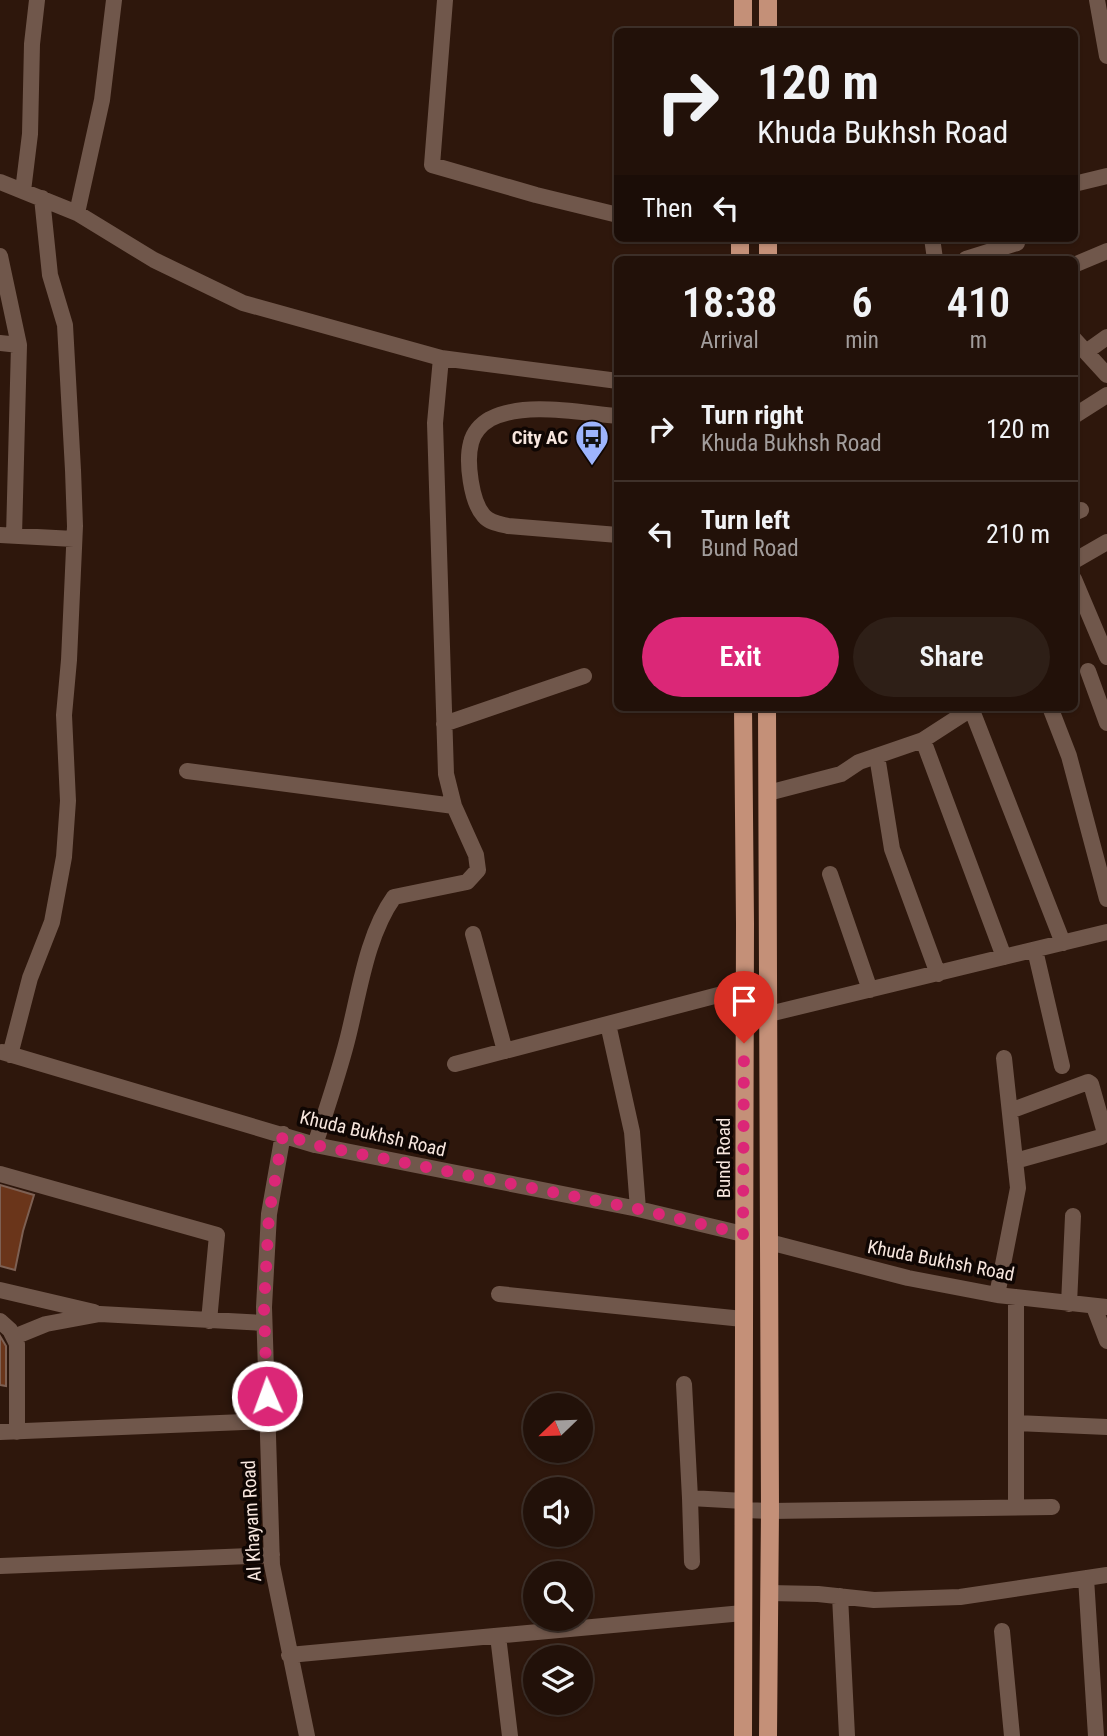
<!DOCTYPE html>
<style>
:root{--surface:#221109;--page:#2e1f17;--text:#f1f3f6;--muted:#a29d9c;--line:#3f312a;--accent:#db2777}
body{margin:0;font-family:"Roboto Condensed",sans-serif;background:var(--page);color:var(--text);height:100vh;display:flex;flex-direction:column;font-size:26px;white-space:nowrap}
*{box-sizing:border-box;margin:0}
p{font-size:23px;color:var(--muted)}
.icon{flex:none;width:38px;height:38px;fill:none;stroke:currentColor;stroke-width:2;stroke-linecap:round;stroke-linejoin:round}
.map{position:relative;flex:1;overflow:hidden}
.sheet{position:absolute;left:614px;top:256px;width:464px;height:455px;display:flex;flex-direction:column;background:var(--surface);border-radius:10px;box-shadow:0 2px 5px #0004,0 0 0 2px var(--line)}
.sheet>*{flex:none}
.banner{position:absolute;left:614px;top:28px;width:464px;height:214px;border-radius:10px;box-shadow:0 2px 5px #0004,0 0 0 2px var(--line);background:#221109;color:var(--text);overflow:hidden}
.needle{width:46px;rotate:247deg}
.buttons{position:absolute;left:523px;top:1393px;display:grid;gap:14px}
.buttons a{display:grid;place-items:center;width:70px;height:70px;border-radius:50%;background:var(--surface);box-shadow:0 2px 5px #0004,0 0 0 2px var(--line);font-size:35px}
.pin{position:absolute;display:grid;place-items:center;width:60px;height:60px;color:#fff;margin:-72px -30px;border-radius:50% 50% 50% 0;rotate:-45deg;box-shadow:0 0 7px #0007}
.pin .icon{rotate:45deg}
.me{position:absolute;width:77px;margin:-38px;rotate:358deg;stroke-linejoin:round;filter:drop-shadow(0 0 5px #0008)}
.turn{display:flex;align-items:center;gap:24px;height:147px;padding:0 28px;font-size:32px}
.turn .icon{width:91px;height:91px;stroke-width:2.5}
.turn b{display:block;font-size:49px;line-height:60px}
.then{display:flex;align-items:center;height:66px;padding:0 28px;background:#0003;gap:14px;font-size:26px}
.eta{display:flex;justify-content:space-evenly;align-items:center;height:119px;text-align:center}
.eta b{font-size:42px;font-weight:600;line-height:49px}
.cta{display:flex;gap:14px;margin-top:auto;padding:14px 28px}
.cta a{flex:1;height:80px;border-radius:42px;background:var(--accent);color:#fff;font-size:28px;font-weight:600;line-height:80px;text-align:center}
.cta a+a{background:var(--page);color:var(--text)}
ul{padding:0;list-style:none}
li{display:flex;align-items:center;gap:21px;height:105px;padding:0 28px;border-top:2px solid var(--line)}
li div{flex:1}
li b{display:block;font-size:26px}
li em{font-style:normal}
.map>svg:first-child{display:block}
</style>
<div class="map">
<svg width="1107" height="1736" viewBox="0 0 1107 1736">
<rect width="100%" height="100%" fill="#2e170c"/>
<path fill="#6a351a" stroke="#7d6053" stroke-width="2" d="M0,1185l34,10 -11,36 -8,39 -15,-4z
M0,1336l6,10v40l-6,-1z"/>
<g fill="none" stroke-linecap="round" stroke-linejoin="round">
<path stroke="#70574b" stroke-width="16" d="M445,0l-13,165 104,30 82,20
M1097,0l10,56
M0,182l77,31 77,47 89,43 198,55 177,23
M1074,184l33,-8
M23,191l7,-57 2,-90 5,-44
M77,213l25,-113 12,-100
M932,238l3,21
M0,256l19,89 -5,191
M966,259l51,-16
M1074,265l33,-14
M1074,339l33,36
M0,343l19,2
M1086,352l21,-15
M618,416c-38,-3 -93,-15 -128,3 -9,5 -17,14 -19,24 -5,18 0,59 13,73 6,7 16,8 24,10l110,9
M1074,416l33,-21
M1074,513l7,-3
M0,535l74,4
M1074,561l33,-19
M1074,579l33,78
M1088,671l19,52
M1050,707l19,49 38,143
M971,708l92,235
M444,724l140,-48
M923,740l81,217
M877,756l15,93 46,125
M187,771l267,35
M768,793l73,-19 18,-12 64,-22 51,-33
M830,874l40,116
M473,934l32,117
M1035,950l27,116
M769,1014l338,-82
M608,1024l24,108 6,77
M2,1052l313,93 323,64 105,25
M10,1055l20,-77 22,-56 12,-65 4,-56 -4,-86 5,-55 6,-134 -2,-56 -8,-145 -15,-50 -8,-77
M455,1064l290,-76
M1010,1111l78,-29 3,2 14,49 -4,4 -86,24
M283,1134l-14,80 -5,93 8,258 35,171
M315,1145c11,-35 23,-69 32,-104 12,-46 19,-105 47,-144l73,-15 11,-12 -2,-15 -22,-49 -8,-32 -11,-351 6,-65
M0,1174l217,61 -8,86
M769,1242l139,36 89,17 110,12
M0,1290l94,22
M499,1294l244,25
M997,1295l21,-107 -14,-130
M1069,1304l4,-88
M1094,1307l13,34
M0,1321l10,9 7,14v88
M14,1337l32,-13 54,-10 164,9
M684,1384l6,114
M1016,1423l91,4
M0,1432l268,-11
M1016,1507v-210
M744,1510l26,1 282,-4
M692,1562l-2,-64 54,3
M0,1566l272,-11
M1086,1578l10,158
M769,1593l49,1 56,6 86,-3 147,-22
M840,1596l7,140
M1002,1631l10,105
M498,1636l12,100
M289,1655l454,-42"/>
<path stroke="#c49078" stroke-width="18" d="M743,0v32
M768,32v-32
M740,238v21
M768,238v21
M767,707l3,804 -2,225
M743,1736l2,-813 -2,-216"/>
</g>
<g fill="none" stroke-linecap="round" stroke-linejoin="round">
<path stroke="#db2777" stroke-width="12" stroke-dasharray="0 21.6" d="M267,1396l-3,-89 5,-93 14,-80 32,11 323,64 105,25 1,-191"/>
</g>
<defs>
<g id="bus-pin" transform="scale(1.75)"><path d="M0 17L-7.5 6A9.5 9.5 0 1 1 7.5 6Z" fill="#9db4fd" stroke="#0f0603"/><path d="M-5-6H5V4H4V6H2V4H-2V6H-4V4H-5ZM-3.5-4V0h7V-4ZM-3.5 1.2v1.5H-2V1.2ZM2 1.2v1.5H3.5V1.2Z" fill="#111"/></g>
</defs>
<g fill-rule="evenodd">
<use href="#bus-pin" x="592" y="437"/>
</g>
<g text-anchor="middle" stroke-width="7" stroke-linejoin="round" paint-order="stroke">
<g font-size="19" font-weight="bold" fill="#f7e6de" stroke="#0f0603" text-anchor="end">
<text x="568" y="444">City AC</text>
</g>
<g font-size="19" fill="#f7e6de" stroke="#0f0603">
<text transform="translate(373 1133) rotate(13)" y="7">Khuda Bukhsh Road</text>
<text transform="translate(723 1158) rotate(-90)" y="7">Bund Road</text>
<text transform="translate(941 1260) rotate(11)" y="7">Khuda Bukhsh Road</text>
<text transform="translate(251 1521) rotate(-93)" y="7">Al Khayam Road</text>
</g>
</g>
</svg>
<div class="buttons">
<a><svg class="needle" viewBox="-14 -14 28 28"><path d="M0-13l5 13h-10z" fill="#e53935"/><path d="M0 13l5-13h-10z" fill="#a29d9c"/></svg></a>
<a><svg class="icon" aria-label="sound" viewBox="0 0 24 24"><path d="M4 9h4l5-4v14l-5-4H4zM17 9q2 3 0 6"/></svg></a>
<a><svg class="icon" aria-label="search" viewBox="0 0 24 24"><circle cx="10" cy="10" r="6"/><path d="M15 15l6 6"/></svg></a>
<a><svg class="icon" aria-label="layers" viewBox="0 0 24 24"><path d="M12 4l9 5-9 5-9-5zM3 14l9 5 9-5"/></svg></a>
</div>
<div class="pin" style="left:744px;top:1043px;background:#d93025"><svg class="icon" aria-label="arrive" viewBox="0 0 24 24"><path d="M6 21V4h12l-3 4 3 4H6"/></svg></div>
<svg class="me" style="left:267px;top:1396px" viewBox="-20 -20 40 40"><circle r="17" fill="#db2777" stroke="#fff" stroke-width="3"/><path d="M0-11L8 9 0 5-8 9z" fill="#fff"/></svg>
<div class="banner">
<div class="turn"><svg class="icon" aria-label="right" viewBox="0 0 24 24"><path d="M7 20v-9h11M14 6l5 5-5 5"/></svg><div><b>120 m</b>Khuda Bukhsh Road</div></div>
<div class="then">Then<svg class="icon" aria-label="left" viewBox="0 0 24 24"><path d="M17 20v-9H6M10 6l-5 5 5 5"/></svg></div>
</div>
<section class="sheet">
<div class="eta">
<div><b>18:38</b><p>Arrival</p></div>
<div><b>6</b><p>min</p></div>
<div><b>410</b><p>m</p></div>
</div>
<ul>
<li><svg class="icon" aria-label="right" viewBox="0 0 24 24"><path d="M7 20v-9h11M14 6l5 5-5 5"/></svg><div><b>Turn right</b><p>Khuda Bukhsh Road</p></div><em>120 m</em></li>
<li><svg class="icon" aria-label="left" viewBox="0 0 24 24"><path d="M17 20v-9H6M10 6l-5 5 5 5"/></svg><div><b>Turn left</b><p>Bund Road</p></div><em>210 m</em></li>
</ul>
<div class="cta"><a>Exit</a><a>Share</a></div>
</section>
</div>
